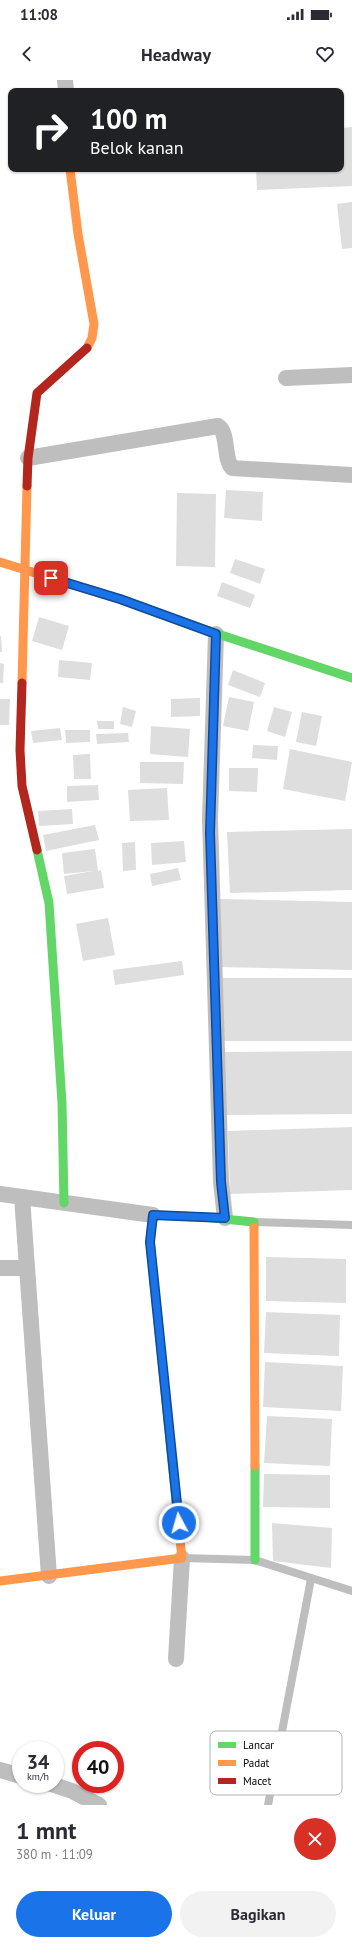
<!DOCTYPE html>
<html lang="id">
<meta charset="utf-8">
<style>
:root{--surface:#fff;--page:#f2f2f3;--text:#2b2b33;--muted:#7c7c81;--accent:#1a73e8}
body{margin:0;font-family:"PT Sans",sans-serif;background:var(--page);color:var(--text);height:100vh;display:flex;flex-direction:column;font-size:15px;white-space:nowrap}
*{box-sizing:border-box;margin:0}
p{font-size:13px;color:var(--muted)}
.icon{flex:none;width:22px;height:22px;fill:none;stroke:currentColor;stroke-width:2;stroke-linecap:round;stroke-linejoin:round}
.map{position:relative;height:1725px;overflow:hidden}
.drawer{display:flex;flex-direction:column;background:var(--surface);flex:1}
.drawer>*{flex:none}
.guide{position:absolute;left:8px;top:8px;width:336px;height:84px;border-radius:8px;box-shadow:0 1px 3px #0004;background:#202124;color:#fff;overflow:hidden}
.speed{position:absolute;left:12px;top:1661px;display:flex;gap:8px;font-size:20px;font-weight:700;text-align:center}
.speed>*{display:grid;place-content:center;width:52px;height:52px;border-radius:50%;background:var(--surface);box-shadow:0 1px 3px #0004;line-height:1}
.speed small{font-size:10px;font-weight:400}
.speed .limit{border:6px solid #d22;background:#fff;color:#111}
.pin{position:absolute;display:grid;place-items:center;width:34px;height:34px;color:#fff;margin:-17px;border-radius:8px;box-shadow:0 2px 6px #0006}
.me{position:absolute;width:44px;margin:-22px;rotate:354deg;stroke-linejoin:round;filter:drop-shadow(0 0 3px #0008)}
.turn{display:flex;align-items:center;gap:14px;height:84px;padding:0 16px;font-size:18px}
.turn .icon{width:52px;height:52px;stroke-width:2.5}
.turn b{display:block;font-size:28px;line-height:34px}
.round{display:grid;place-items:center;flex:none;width:42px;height:42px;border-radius:21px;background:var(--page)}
.head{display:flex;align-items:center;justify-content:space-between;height:68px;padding:0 16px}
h1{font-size:24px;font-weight:800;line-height:30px}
.primary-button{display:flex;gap:8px;margin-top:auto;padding:8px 16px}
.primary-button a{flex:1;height:46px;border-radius:24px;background:var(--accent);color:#fff;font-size:16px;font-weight:800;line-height:46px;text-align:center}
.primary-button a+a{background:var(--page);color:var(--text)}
.status{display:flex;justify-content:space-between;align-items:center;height:28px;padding:0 20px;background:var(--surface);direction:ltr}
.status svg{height:11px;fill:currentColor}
header{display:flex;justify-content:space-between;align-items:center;height:52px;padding:0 16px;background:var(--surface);font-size:18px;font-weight:800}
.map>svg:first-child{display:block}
</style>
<div class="status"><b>11:08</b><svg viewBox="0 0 49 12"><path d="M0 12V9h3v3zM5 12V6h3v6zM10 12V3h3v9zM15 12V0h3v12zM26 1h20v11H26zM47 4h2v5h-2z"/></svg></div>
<header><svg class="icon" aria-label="back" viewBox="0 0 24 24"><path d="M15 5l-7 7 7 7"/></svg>Headway<svg class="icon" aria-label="heart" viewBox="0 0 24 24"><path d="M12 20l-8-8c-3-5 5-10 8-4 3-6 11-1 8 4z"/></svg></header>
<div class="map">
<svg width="352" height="1725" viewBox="0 0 352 1725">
<rect width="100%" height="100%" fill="#fff"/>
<path fill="#dedede" d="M352,47v59l-95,4 -1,-21h85v-41z
M352,122v46l-10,1 -5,-45z
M226,410l37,2 -1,29 -38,-3z
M177,413l39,1 -1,73 -39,-1z
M235,479l30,10 -5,15 -30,-11z
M222,502l33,13 -5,13 -33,-12z
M39,537l30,9 -7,24 -30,-9z
M0,556h1l1,16h-2z
M59,580l33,3 -2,17 -32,-3z
M0,583l4,1 -1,19h-3z
M233,590l32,13 -5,14 -32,-12z
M229,617l25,5 -6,29 -25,-5z
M200,618v18l-29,1v-18z
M0,619h10l-1,26h-9z
M123,627l13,4 -4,16 -12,-3z
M274,627l18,5 -7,25 -18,-6z
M302,632l20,4 -6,30 -20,-4z
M97,641h17v8h-16z
M151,646l39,3 -2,28 -38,-3z
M60,648l2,12 -29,3 -2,-12z
M65,650h25v12l-24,1z
M128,653l1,9 -32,2 -1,-10z
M253,665l25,1 -1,14 -25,-2z
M290,669l62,13 -7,39 -62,-12z
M90,674l1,25h-17l-1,-24z
M140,682h44l-1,22 -43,-1z
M229,688h29l-1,24 -28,-1z
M98,705l1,15 -32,2v-16z
M167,708l2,32 -39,1 -2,-31z
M72,729l1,15 -34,2 -1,-15z
M95,745l4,15 -53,11 -3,-16z
M352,749v61l-122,3 -3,-61z
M184,761l2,21 -34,3 -1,-22z
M135,762l1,28 -13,1 -1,-28z
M95,769l3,22 3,-1 3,18 -37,6 -3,-18 29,-5 -29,3 -2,-21z
M178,788l3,12 -29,6 -2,-12z
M219,819l133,3v68l-134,-3z
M108,838l7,37 -32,6 -7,-37z
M182,881l2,14 -69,10 -2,-15z
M222,898h130v63h-130z
M352,971v63l-126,1 -1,-63z
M352,1047v63l-122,4 -2,-63z
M266,1177l80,2v44l-80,-2z
M266,1232l74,3 -1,41 -75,-3z
M265,1282l78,4 -2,45 -78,-4z
M267,1336l65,3 -2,47 -66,-3z
M264,1394l66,1v33l-67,-1z
M272,1443l60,5 -1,40 -58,-7z"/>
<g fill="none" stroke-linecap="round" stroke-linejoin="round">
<path stroke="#bebebe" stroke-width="8" d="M255,1142l97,3
M183,1478l72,2 97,31
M268,1725l43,-226"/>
<path stroke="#bebebe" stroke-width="16" d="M65,0l1,11
M286,298l66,-3
M28,378l190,-32c11,7 5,31 14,42l120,7
M216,554l-6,186 11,362 4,36
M0,1114l153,21
M22,1117l27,379
M0,1188h27
M176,1579l6,-101
M0,1690l21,6
M51,1704l21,7 27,14"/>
<path stroke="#63d668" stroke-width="9" d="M200,548l152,50
M37,770l12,53 13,200 2,100
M255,1386v94
M177,1431l-27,-270 3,-26 50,2 51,5v5"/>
<path stroke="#ff974d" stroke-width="9" d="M70,89l8,65 16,90 -2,14 -5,10
M0,482l119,37 81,29
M22,603l5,-197
M254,1147l1,239
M0,1501l182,-23 -5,-47"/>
<path stroke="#b3261e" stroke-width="9" d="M27,406l1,-28 9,-65 50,-45
M22,603l-2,67 2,36 15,64"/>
</g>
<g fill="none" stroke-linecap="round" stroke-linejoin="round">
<g stroke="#114b97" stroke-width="10">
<path id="route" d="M51,498l69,21 96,35 -6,199 11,349 4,36 -72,-3 -3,27 29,281"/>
</g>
<use href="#route" stroke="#1a73e8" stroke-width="7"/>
</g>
<rect x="210" y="1651" width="132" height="64" rx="6" fill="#fff" stroke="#b2b2b2" stroke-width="1"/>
<rect x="218" y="1662" width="18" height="6" fill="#63d668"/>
<rect x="218" y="1680" width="18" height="6" fill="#ff974d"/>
<rect x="218" y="1698" width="18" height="6" fill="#b3261e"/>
<g font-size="11" fill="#000">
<text x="243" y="1669">Lancar</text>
<text x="243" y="1687">Padat</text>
<text x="243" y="1705">Macet</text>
</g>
</svg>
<div class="speed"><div>34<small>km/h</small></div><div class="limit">40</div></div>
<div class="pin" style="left:51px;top:498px;background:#d93025"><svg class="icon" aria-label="arrive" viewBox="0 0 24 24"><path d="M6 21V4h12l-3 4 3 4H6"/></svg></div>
<svg class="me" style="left:179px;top:1443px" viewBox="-20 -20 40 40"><circle r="17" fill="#1a73e8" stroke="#fff" stroke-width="3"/><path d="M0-11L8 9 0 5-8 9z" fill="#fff"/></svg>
<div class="guide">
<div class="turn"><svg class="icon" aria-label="right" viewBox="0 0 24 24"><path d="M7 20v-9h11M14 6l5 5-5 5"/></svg><div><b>100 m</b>Belok kanan</div></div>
</div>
</div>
<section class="drawer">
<div class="head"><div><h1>1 mnt</h1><p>380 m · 11:09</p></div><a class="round" style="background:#d93025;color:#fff"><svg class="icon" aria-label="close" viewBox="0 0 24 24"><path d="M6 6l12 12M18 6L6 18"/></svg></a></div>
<div class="primary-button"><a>Keluar</a><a>Bagikan</a></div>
</section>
